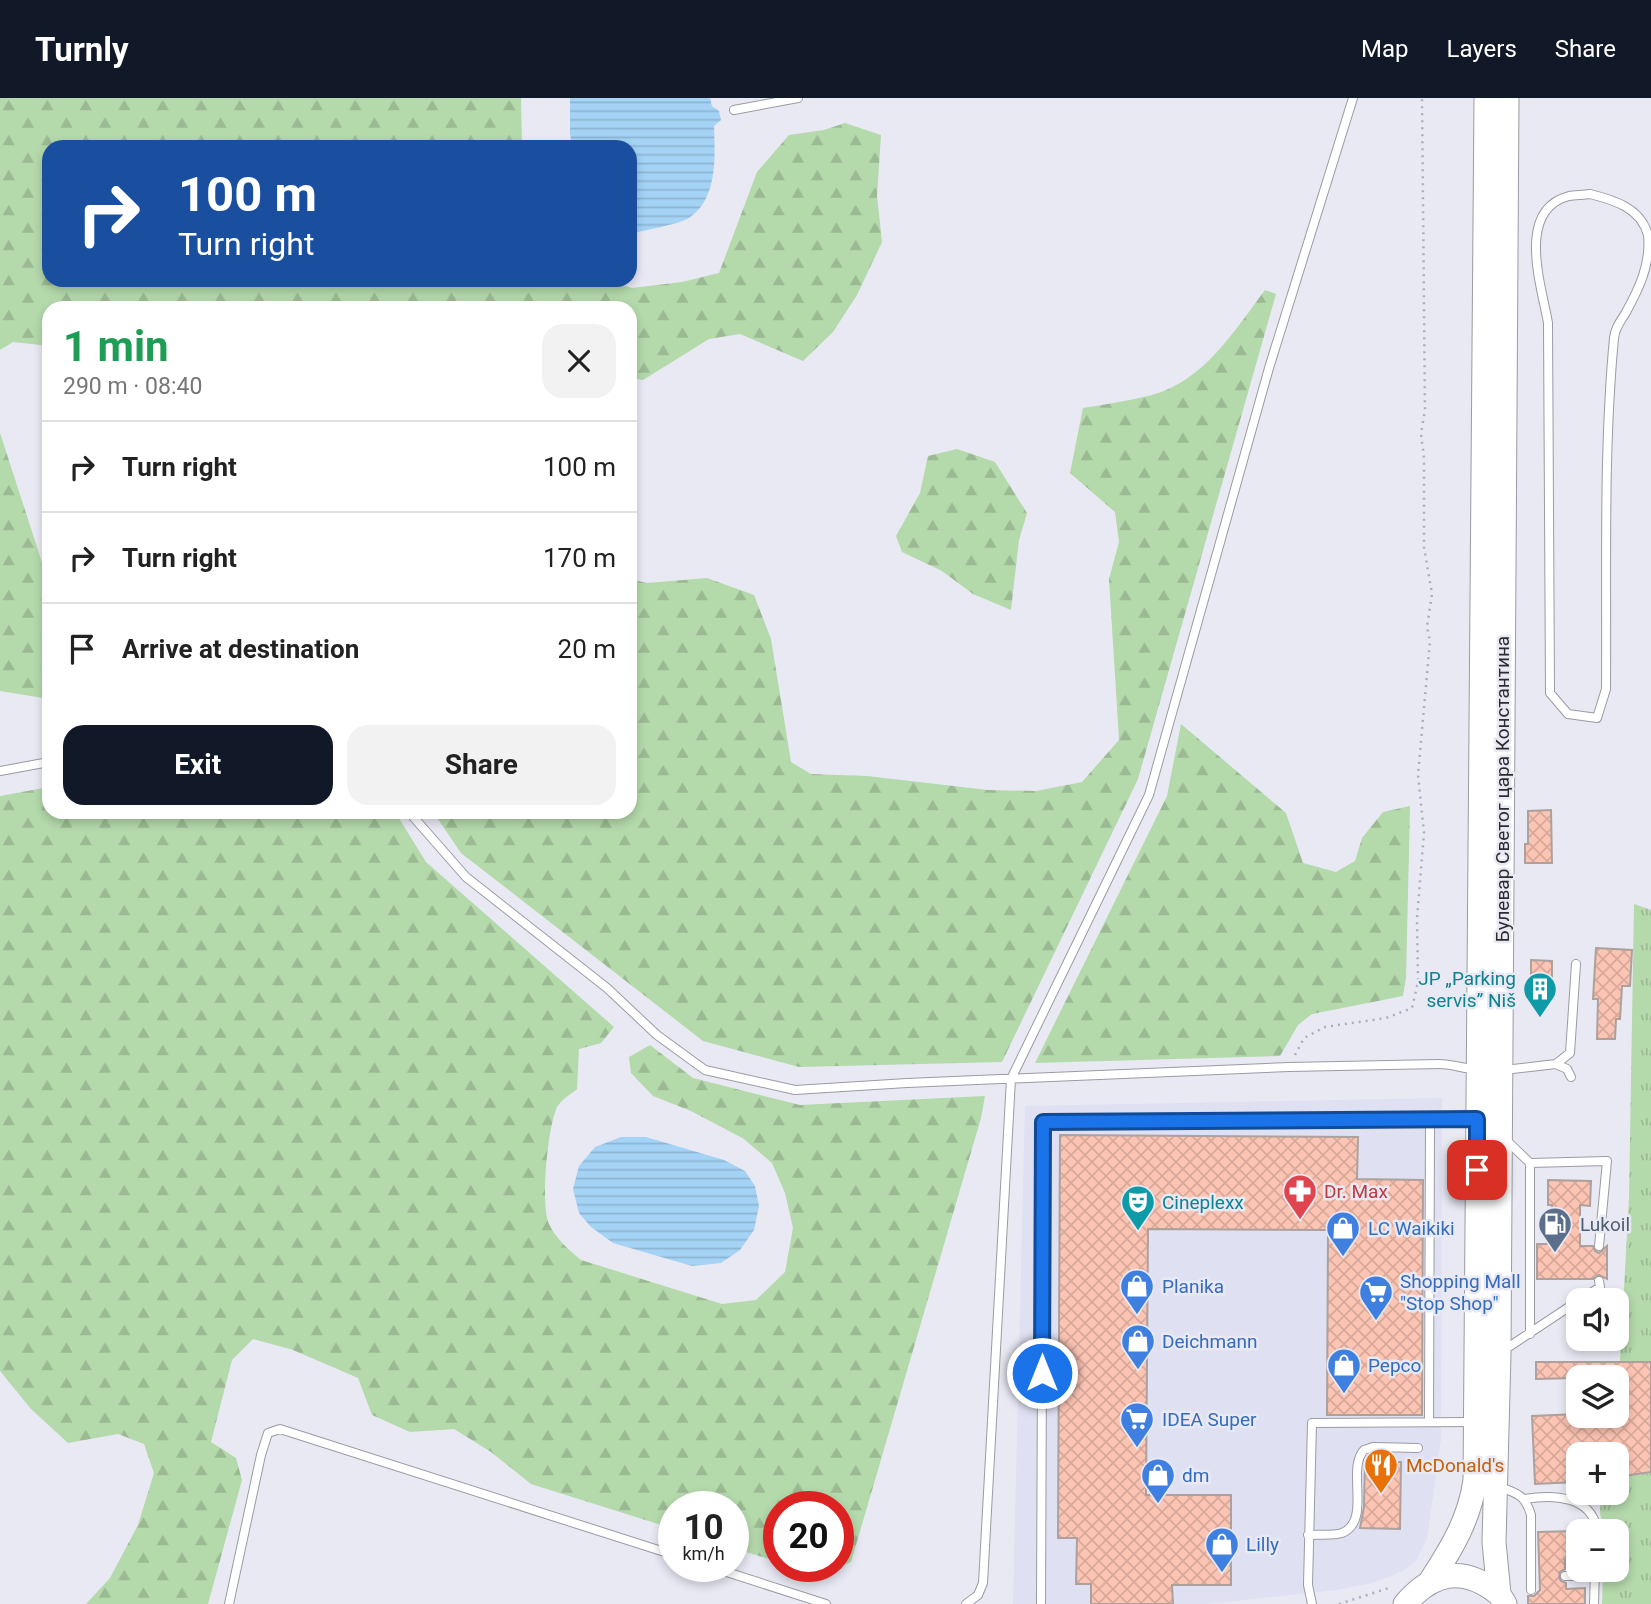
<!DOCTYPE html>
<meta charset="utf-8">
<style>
:root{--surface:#fff;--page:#f2f2f2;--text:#222;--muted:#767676;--line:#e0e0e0;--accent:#111827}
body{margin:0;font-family:Roboto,sans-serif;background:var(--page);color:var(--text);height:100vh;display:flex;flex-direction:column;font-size:26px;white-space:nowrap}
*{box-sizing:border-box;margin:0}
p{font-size:23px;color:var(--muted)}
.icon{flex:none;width:38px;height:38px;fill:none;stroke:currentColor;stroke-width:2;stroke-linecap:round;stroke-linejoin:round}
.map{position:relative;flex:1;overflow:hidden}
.panel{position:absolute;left:42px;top:203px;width:595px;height:518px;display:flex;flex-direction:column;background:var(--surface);border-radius:21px;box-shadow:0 4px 10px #0003}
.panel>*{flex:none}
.guide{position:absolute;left:42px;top:42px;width:595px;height:147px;border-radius:21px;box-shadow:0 4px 10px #0003;background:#1a4fa0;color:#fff;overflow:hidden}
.fabs{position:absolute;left:1566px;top:1190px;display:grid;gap:14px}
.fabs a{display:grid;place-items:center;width:63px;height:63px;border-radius:14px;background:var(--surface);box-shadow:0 4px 10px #0003;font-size:35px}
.speed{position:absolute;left:658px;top:1393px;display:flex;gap:14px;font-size:35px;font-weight:700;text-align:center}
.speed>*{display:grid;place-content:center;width:91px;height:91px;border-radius:50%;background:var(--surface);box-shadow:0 4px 10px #0003;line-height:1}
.speed small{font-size:18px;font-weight:400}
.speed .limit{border:10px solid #d22;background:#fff;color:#111}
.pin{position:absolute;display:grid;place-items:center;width:60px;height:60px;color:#fff;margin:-30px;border-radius:14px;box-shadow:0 4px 10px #0006}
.me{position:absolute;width:77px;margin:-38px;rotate:0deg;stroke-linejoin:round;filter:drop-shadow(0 0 5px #0008)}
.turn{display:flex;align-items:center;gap:24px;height:147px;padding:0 21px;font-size:32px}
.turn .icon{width:91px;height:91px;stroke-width:2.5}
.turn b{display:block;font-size:49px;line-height:60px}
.round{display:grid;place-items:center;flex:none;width:74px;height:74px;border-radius:21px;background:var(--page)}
.overview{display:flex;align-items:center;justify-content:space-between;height:119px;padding:0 21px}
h1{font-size:42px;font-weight:700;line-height:52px;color:#1e9e55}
.action{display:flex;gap:14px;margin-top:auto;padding:14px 21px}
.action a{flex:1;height:80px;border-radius:21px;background:var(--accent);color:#fff;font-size:28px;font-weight:700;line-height:80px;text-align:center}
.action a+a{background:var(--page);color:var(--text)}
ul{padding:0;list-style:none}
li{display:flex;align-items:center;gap:21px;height:91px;padding:0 21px;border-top:2px solid var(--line)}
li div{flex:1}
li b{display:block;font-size:26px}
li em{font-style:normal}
header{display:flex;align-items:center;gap:42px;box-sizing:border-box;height:98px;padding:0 35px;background:var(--accent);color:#fff}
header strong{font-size:33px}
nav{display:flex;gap:38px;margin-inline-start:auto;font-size:24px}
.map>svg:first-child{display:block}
</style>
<header>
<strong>Turnly</strong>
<nav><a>Map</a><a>Layers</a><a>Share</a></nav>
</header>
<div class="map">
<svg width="1651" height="1506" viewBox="0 0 1651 1506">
<defs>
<pattern id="grass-tufts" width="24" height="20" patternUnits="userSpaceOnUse" patternTransform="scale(1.75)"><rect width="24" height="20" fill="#b4d9ab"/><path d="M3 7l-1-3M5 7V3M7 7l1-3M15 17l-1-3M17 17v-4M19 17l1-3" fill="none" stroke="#9bba93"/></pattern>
<pattern id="forest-firs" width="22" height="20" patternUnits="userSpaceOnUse" patternTransform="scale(1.75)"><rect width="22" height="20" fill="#b4d9ab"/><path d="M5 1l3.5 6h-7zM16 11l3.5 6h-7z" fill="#9bba93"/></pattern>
<pattern id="water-rules" width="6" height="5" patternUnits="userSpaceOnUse" patternTransform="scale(1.75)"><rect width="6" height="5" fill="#a4d3f5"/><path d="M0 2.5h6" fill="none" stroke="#8db5d2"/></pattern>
<pattern id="building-cross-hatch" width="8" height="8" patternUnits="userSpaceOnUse" patternTransform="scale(1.75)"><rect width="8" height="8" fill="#fcc4b3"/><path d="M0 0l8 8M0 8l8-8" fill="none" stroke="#d8a99a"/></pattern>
</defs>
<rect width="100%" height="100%" fill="#e8e9f3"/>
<path fill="#dfe0f2" d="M1442,1000l-1,341 -14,99 -10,21 -11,10 -17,8 -17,6 -35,7 -130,14h-194l12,-498z"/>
<path fill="url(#grass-tufts)" d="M1634,806l17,6v451h-31l9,-163z
M1651,1375v131h-49l1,-34h14v-39h-12l-5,-17 1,-21h16v-15z"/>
<path fill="url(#forest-firs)" d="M0,0h521l1,49h-473v133h556l27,8 50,-6 37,-9 38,-101 32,-37 35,-5 21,-7 36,12 -4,61 5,46 -25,53 -24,37 -30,29 -63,-27 -31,5 -66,41 -13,-2v-70h-581v38l-36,-4 -13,8z
M1265,192l11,4 -138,485 -136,283 -203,5 -96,-26 -242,-188 -28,-41h197v-233l17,4 60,-5 47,17 17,44 20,123 20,12 56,2 121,14 48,1 46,-9 37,-42 -10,-161 10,-37 -4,-30 -45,-39 13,-65c23,-4 46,-7 69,-13 52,-14 83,-65 113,-105z
M0,335l49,151v115l-49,-8z
M957,351l38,13 32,51 -8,27 -8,70 -38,-16 -31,-23 -40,-19 -6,-16 24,-43 8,-37z
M1181,626l105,89 17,50 33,9 19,-11 7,-23 21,-26 27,-6 -4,172 -3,18 -91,18 -14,11 -18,31 -245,7 132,-267z
M49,689v25h346l31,50 188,165 -13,16 -22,6 -2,40c-6,5 -16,11 -20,18 -9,19 -17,97 -8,117 7,15 20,26 32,36l141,44 34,-4 29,-28 8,-44 -8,-35 -13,-30 -28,-24 -53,-28 -38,-15 -22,-23 -2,-16 21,-12 43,33 107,27 185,-9 -4,22 -130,444 -30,13 -28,-9h45v-59h-59v55l-46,-14v-41h-59v22l-143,-45 -40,-32 -37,-23 -44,3 -38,-17 -14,-37 -65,-28 -40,-11 -21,21 -21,82 25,16 6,22 -34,124h-122l24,-26 28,-53 16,-52 -10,-29 -26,-10 -50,9 -37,-34 -31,-38v-575z"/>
<path fill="url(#water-rules)" d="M570,0h140l2,8 7,5 2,9 -7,6c1,30 4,73 -25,92 -12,7 -45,12 -59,16v-87h-58l-2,-13z
M621,1039h25l78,23 21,11 10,15 4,20 -5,24 -14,20 -19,13 -29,3 -79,-23 -22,-16 -12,-14 -6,-24 6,-23 16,-19z"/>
<path fill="url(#building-cross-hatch)" stroke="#aca19d" stroke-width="2" d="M1551,712l1,53h-27v-19h3v-33z
M1596,850l36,2 -2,36h-8l-2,33h-4l-1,20h-18l1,-40h-5z
M1531,862l21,1v17h-21z
M1060,1037l298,2 -1,42 66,1 -1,235h-95l1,-185 -180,-1 -2,266h85v90h-59l1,19h-82v-20h-15l1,-46h-19z
M1548,1082l43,1 -1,25 -10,-1v41h13l2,5 4,2 8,-7v33l-8,-4 -6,4h-56v-35h15v-39h-4z
M1536,1264h115v110l-34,5v-23h-39v28l-43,2 -3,-68 46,-2v2h39v-39l-81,2z
M1365,1363l36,1 -1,67 -40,-1 4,-21z
M1578,1433v27l-13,1v10l-5,3 -1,5 2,4 5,2v6l19,-1v16h-57v-8h6l6,-6 -2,-58z"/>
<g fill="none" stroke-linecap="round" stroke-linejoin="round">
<g stroke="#9a9ba4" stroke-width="10">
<path id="lane" d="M734,12l64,-12
M1590,96c24,6 51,14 58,41 3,29 -9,54 -23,79 -5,8 -10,14 -11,24 -11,116 -7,234 -8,351l-9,29 -29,-4 -18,-21 -2,-370c-6,-36 -33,-113 21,-127 6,-1 14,-1 21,-2z
M0,673l49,-9
M409,714l57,65 141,111 50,47 48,35 90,20 112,-7 382,-16 150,-3c14,0 24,5 38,5
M1556,966l11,5 4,8
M1504,972l52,-6 14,-11 6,-89
M1505,1041l25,24 77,-2 -8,85
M1580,1202l20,-13 -1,-6
M1530,1236v-171
M1501,1254l77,-51
M1429,1324l1,-302
M1497,1388c19,7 28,8 34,29v75
M1525,1401c28,-5 68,-3 72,32
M1308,1437c10,-1 24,1 34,-2 30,-12 4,-64 22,-83l9,-3 45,1
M708,1468l118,38
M1565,1478h30
M229,1506l32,-149 7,-22 12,-4 394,126
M966,1506l12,-9 5,-12 28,-504 138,-284 120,-427 84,-270
M1041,1506l2,-482 432,-3
M1312,1506l-4,-19 4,-162 160,-1
M1594,1506l1,-34"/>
</g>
<g stroke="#9a9ba4" stroke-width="25">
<path id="secondary" d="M1431,1482c21,-32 39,-62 44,-100l11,-1382
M1405,1506c29,-33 59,-38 94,-10
M1505,1506l-6,-10 -5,-52 5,-188 8,-1256"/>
</g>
<path stroke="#adaeb6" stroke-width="2.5" stroke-dasharray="2 5" stroke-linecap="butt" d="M1295,957l9,-17 21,-11 61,-9 26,-10 6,-26 -1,-64 7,-85 -6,-58 12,-134 -3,-14 5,-33 -8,-47v-89l-3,-24 4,-24 -3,-312
M1339,1506l53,-17"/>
<use href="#lane" stroke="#fff" stroke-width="8"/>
<use href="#secondary" stroke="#fff" stroke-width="23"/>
</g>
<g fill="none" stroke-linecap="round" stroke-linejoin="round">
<g stroke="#114b97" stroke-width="18">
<path id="route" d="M1042,1275l1,-251 434,-3v51"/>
</g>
<use href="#route" stroke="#1a73e8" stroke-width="12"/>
</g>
<defs>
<g id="building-pin" transform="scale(1.75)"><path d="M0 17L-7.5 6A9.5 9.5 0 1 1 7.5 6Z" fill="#0f9aa8" stroke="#e8e9f3"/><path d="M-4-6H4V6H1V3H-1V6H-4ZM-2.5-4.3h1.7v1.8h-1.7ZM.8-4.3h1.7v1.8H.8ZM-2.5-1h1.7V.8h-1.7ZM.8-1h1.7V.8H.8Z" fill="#fff"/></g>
<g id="pharmacy-pin" transform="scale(1.75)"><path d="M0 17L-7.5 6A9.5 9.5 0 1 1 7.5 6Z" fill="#e0444e" stroke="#e8e9f3"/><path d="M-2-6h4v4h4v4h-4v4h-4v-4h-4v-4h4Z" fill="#fff"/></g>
<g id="theatre-pin" transform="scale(1.75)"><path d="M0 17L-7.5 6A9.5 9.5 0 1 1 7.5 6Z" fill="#0f9aa8" stroke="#e8e9f3"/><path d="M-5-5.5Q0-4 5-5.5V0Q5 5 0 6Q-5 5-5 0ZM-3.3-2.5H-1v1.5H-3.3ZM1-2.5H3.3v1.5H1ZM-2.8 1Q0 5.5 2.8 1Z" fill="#fff"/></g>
<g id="fuel-pin" transform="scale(1.75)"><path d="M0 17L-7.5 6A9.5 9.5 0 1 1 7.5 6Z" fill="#5c6f8a" stroke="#e8e9f3"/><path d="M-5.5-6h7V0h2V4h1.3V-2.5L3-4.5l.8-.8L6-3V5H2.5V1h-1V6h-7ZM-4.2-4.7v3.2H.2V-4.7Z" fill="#fff"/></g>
<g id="shop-pin" transform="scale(1.75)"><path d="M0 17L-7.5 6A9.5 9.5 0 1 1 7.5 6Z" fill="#3f7fe0" stroke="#e8e9f3"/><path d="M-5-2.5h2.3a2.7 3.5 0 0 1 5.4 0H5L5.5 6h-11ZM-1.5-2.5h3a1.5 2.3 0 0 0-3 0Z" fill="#fff"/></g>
<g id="supermarket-pin" transform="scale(1.75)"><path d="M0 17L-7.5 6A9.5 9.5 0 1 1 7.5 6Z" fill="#3f7fe0" stroke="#e8e9f3"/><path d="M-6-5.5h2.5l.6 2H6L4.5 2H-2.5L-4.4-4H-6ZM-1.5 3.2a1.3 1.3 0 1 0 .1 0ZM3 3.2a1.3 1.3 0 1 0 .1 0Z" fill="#fff"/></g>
<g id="restaurant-pin" transform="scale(1.75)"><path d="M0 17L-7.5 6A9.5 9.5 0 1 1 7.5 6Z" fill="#e8710a" stroke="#e8e9f3"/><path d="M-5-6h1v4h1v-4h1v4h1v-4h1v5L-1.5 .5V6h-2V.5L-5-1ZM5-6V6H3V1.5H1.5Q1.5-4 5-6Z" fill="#fff"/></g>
</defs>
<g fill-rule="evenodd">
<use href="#building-pin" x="1540" y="891"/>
<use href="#pharmacy-pin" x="1300" y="1093"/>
<use href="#theatre-pin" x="1138" y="1104"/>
<use href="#fuel-pin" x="1555" y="1126"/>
<use href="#shop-pin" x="1343" y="1130"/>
<use href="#shop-pin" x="1137" y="1188"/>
<use href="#supermarket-pin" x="1376" y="1194"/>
<use href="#shop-pin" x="1138" y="1243"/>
<use href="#shop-pin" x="1344" y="1267"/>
<use href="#supermarket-pin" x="1137" y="1321"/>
<use href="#restaurant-pin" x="1381" y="1367"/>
<use href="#shop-pin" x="1158" y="1377"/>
<use href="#shop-pin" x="1222" y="1446"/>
</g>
<g text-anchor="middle" stroke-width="5" stroke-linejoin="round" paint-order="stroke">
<g font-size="19" fill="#2c2c30" stroke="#e8e9f3">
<text transform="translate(1502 691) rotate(-90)" y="7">Булевар Светог цара Константина</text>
</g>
<g font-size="19" fill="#0d838f" stroke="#e8e9f3" text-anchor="end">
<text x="1516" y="887">JP „Parking<tspan x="1516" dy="22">servis” Niš</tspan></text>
<text x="1162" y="1111" text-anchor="start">Cineplexx</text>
</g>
<g font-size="19" fill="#be3a42" stroke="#e8e9f3" text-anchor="start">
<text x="1324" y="1100">Dr. Max</text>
</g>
<g font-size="19" fill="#4e5e75" stroke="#e8e9f3" text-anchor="start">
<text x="1580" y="1133">Lukoil</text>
</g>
<g font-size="19" fill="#366cbe" stroke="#e8e9f3" text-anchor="start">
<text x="1368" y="1137">LC Waikiki</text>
<text x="1400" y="1190">Shopping Mall<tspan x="1400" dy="22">"Stop Shop"</tspan></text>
<text x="1162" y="1195">Planika</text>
<text x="1162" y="1250">Deichmann</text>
<text x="1368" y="1274">Pepco</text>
<text x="1162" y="1328">IDEA Super</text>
<text x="1182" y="1384">dm</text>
<text x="1246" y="1453">Lilly</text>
</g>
<g font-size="19" fill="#c56008" stroke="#e8e9f3" text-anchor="start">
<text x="1406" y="1374">McDonald's</text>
</g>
</g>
</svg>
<div class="fabs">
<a><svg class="icon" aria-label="sound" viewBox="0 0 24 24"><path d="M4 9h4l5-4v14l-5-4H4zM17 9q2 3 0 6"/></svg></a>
<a><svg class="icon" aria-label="layers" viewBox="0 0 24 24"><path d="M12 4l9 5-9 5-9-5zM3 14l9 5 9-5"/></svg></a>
<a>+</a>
<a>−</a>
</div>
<div class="speed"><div>10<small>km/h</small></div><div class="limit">20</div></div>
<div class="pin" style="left:1477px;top:1072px;background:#d93025"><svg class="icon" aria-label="arrive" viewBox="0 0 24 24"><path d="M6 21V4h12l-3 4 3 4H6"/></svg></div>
<svg class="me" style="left:1042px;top:1275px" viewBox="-20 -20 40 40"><circle r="17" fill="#1a73e8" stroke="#fff" stroke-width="3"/><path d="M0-11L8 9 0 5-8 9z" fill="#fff"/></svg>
<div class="guide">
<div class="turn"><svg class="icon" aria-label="right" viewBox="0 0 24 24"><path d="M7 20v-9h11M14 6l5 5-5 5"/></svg><div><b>100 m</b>Turn right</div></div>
</div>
<section class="panel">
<div class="overview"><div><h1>1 min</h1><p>290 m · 08:40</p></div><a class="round"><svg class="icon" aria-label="close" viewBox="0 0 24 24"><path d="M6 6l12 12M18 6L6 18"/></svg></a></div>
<ul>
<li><svg class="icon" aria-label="right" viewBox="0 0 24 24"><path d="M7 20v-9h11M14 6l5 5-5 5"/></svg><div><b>Turn right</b></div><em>100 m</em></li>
<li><svg class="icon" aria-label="right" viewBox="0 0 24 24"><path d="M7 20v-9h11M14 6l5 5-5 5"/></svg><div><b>Turn right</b></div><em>170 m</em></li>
<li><svg class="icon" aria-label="arrive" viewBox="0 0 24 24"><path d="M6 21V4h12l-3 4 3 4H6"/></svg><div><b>Arrive at destination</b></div><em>20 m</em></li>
</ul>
<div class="action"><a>Exit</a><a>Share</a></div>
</section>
</div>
